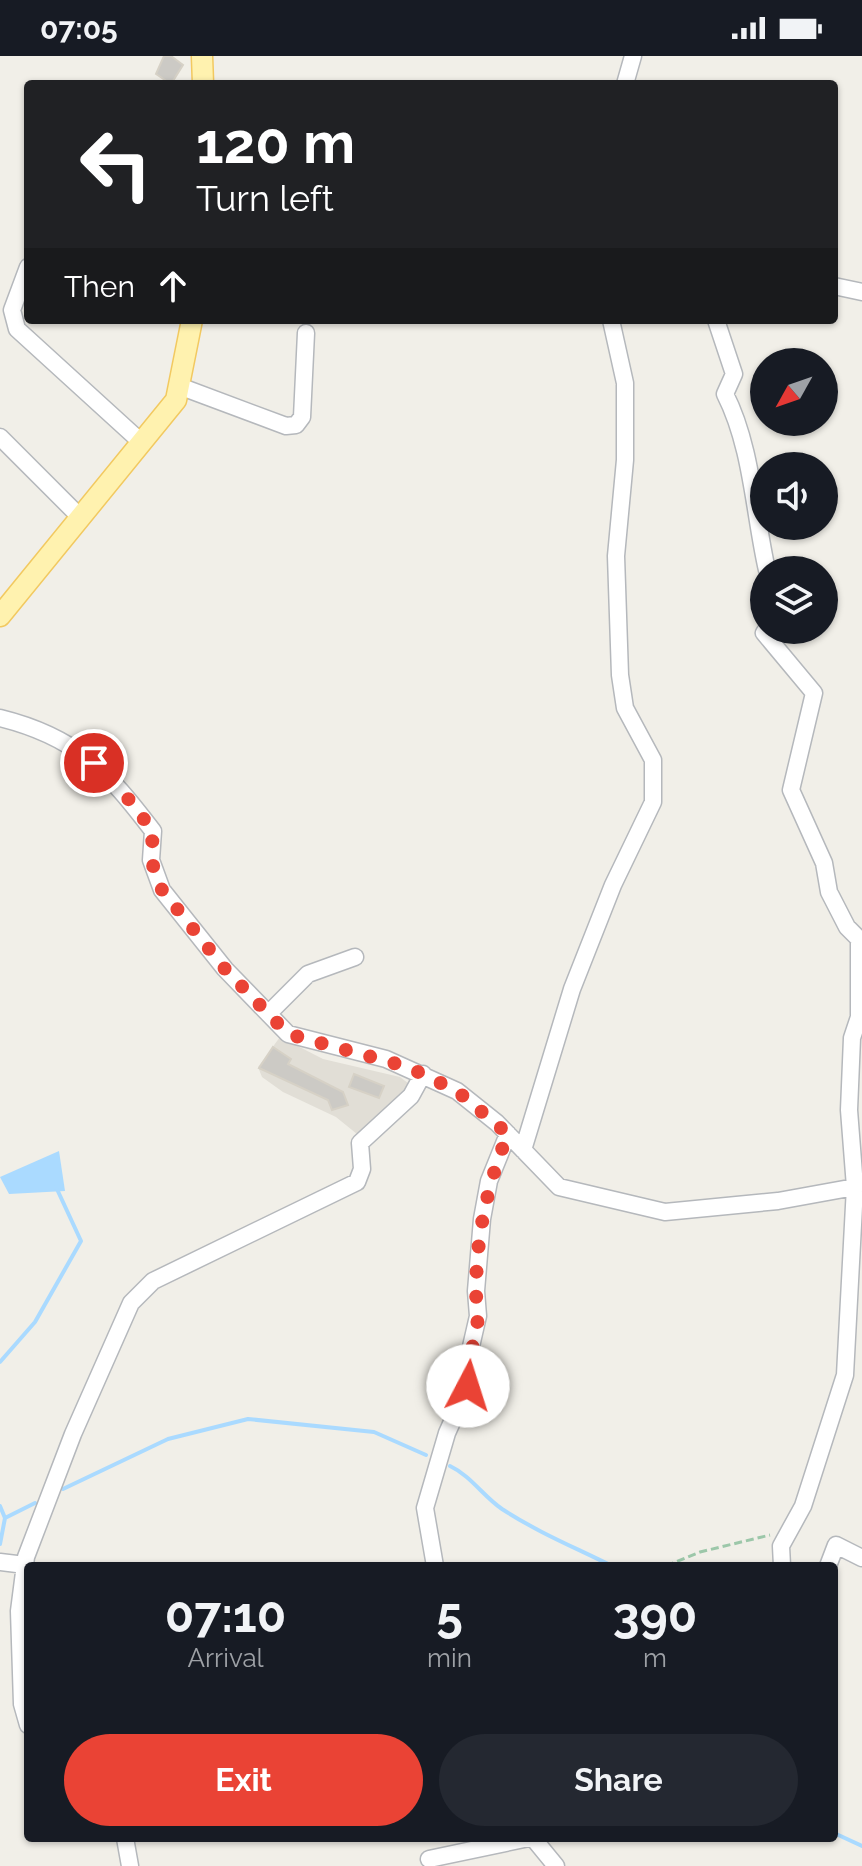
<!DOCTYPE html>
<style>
:root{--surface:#171b24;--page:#242831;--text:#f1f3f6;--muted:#9ea1a6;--accent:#ea4335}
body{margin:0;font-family:Raleway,sans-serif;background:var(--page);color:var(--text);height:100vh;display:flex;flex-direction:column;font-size:30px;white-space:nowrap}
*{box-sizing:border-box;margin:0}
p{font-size:26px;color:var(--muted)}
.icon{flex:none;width:44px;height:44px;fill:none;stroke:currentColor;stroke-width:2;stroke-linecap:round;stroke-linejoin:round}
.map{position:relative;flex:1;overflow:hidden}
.details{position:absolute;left:24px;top:1506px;width:814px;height:280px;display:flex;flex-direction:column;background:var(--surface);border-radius:8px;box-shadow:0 2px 6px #0004}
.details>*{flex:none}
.banner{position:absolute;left:24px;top:24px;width:814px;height:244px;border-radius:8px;box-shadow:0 2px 6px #0004;background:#202124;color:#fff;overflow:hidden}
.needle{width:52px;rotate:230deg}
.tools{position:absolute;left:750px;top:292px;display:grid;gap:16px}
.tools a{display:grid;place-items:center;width:88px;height:88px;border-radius:50%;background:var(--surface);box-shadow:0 2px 6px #0004;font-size:40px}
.pin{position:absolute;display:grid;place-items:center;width:68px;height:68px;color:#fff;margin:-34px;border:4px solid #fff;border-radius:50%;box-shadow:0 2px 8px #0007}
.me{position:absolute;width:88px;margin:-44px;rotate:5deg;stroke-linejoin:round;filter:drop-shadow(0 0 6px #0008)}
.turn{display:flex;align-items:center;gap:28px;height:168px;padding:0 40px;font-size:36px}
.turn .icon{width:104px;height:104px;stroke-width:2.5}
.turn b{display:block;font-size:56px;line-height:68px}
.then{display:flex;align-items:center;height:76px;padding:0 40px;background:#0003;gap:16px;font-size:30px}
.eta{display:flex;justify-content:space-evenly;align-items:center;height:136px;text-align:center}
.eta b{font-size:48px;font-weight:700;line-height:56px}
.button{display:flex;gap:16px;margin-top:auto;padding:16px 40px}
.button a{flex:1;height:92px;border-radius:48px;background:var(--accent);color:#fff;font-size:32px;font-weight:700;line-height:92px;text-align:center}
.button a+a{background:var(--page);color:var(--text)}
.status{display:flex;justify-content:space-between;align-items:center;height:56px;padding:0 40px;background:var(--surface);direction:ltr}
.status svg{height:22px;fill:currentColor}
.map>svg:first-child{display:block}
</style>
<div class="status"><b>07:05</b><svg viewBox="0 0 49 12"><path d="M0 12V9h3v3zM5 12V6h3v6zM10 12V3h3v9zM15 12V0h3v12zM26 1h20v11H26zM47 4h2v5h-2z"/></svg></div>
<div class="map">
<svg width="862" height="1810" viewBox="0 0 862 1810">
<rect width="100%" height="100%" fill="#f1efe8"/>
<path fill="#e1ded6" d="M280,981l43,22 77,18 13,10 -56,47 -21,-17 -53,-25 -21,-15 -4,-10z"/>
<path fill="#aadaff" d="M59,1095l6,40 -56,3 -9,-17z"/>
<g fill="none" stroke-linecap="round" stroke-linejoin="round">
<path stroke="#aadaff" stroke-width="4" d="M0,1306l35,-40 46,-81 -25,-54
M450,1410c21,10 33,30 52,43 39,25 70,37 110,57
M63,1433l105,-50 80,-20 126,13 52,23
M0,1450l5,12 -5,26
M5,1462l30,-15
M834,1777l28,13"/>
</g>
<path fill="#cccac5" stroke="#d6d1c6" stroke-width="2" d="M164,0h7l12,9 -12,19 -15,-10z
M273,991l18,12 -3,5 55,28 5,13 -16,5 -4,-10 -69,-32z
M354,1018l30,12 -5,12 -30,-11z"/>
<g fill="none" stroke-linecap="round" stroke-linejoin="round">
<g stroke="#b5b8bc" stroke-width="19">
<path id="minor" d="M625,28l8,-28
M28,211l-16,43 5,19 124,113
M834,230l28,6
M716,264l18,54 -9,20c27,53 29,119 42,176
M179,330l107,40 10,-1 6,-8 4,-84
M0,381l80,80
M766,574l-2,3 50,60 -23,97 33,73 5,29 18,35 12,12v78l-7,21 -3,72 6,77 -10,188 -42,131 -22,40 1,20
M0,662c77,19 107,53 153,113l-2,29 11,30 63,79 63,65 98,25 71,32 40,32 62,64 106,25 113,-11 77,-14 7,-5
M270,956l38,-38 47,-17
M523,1094l49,-161 41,-104 40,-83v-42l-28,-52 -5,-33 -4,-119 9,-96v-77l-14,-63
M0,1506l25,3
M435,1510l-10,-58 22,-75 21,-47 -1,-22 11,-48 -2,-25 6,-72 7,-38 19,-47
M828,1510l8,-21 26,13
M28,1669l-6,-21 -3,-93 7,-54 47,-123 58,-131 22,-22 204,-99 5,-13 -2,-26 51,-47 12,-22
M125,1782l5,28
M533,1782l23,28
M429,1803l100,-21"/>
</g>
<g stroke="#f2c960" stroke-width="23">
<path id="major" d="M202,0l1,28
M0,560l176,-216 16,-80"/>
</g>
<path stroke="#9cc7a9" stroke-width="3" stroke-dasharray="8 4" stroke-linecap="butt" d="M666,1510l34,-14 70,-17"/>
<use href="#minor" stroke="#fff" stroke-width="16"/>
<use href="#major" stroke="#fff2af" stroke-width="20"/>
</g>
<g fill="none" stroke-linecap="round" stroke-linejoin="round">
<path stroke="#ea4335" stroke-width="14" stroke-dasharray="0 25.2" d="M94,707l15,11 44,57 -2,29 11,30 63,79 63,65 120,33 49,24 51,43c-21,51 -32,103 -32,159 0,8 3,16 2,25 -3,23 -11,44 -10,68"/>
</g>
</svg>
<div class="tools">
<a><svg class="needle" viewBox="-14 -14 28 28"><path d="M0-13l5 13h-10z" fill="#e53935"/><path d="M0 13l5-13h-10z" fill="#9ea1a6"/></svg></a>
<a><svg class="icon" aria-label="sound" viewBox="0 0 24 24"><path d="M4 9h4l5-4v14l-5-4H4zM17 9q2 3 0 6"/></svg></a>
<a><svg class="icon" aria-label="layers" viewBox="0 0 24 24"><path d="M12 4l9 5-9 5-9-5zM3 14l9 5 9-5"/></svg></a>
</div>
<div class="pin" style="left:94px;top:707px;background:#d93025"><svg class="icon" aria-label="arrive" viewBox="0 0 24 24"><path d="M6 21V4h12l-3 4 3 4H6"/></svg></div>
<svg class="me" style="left:468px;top:1330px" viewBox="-20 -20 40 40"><circle r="19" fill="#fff"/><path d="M0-13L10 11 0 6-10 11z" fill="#ea4335"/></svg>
<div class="banner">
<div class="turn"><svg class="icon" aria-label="left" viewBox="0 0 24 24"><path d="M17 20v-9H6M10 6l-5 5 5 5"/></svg><div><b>120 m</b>Turn left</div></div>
<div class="then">Then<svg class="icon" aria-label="ahead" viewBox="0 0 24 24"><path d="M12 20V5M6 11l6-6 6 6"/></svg></div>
</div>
<section class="details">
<div class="eta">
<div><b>07:10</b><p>Arrival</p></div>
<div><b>5</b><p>min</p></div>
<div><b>390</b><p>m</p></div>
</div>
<div class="button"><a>Exit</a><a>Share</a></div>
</section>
</div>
